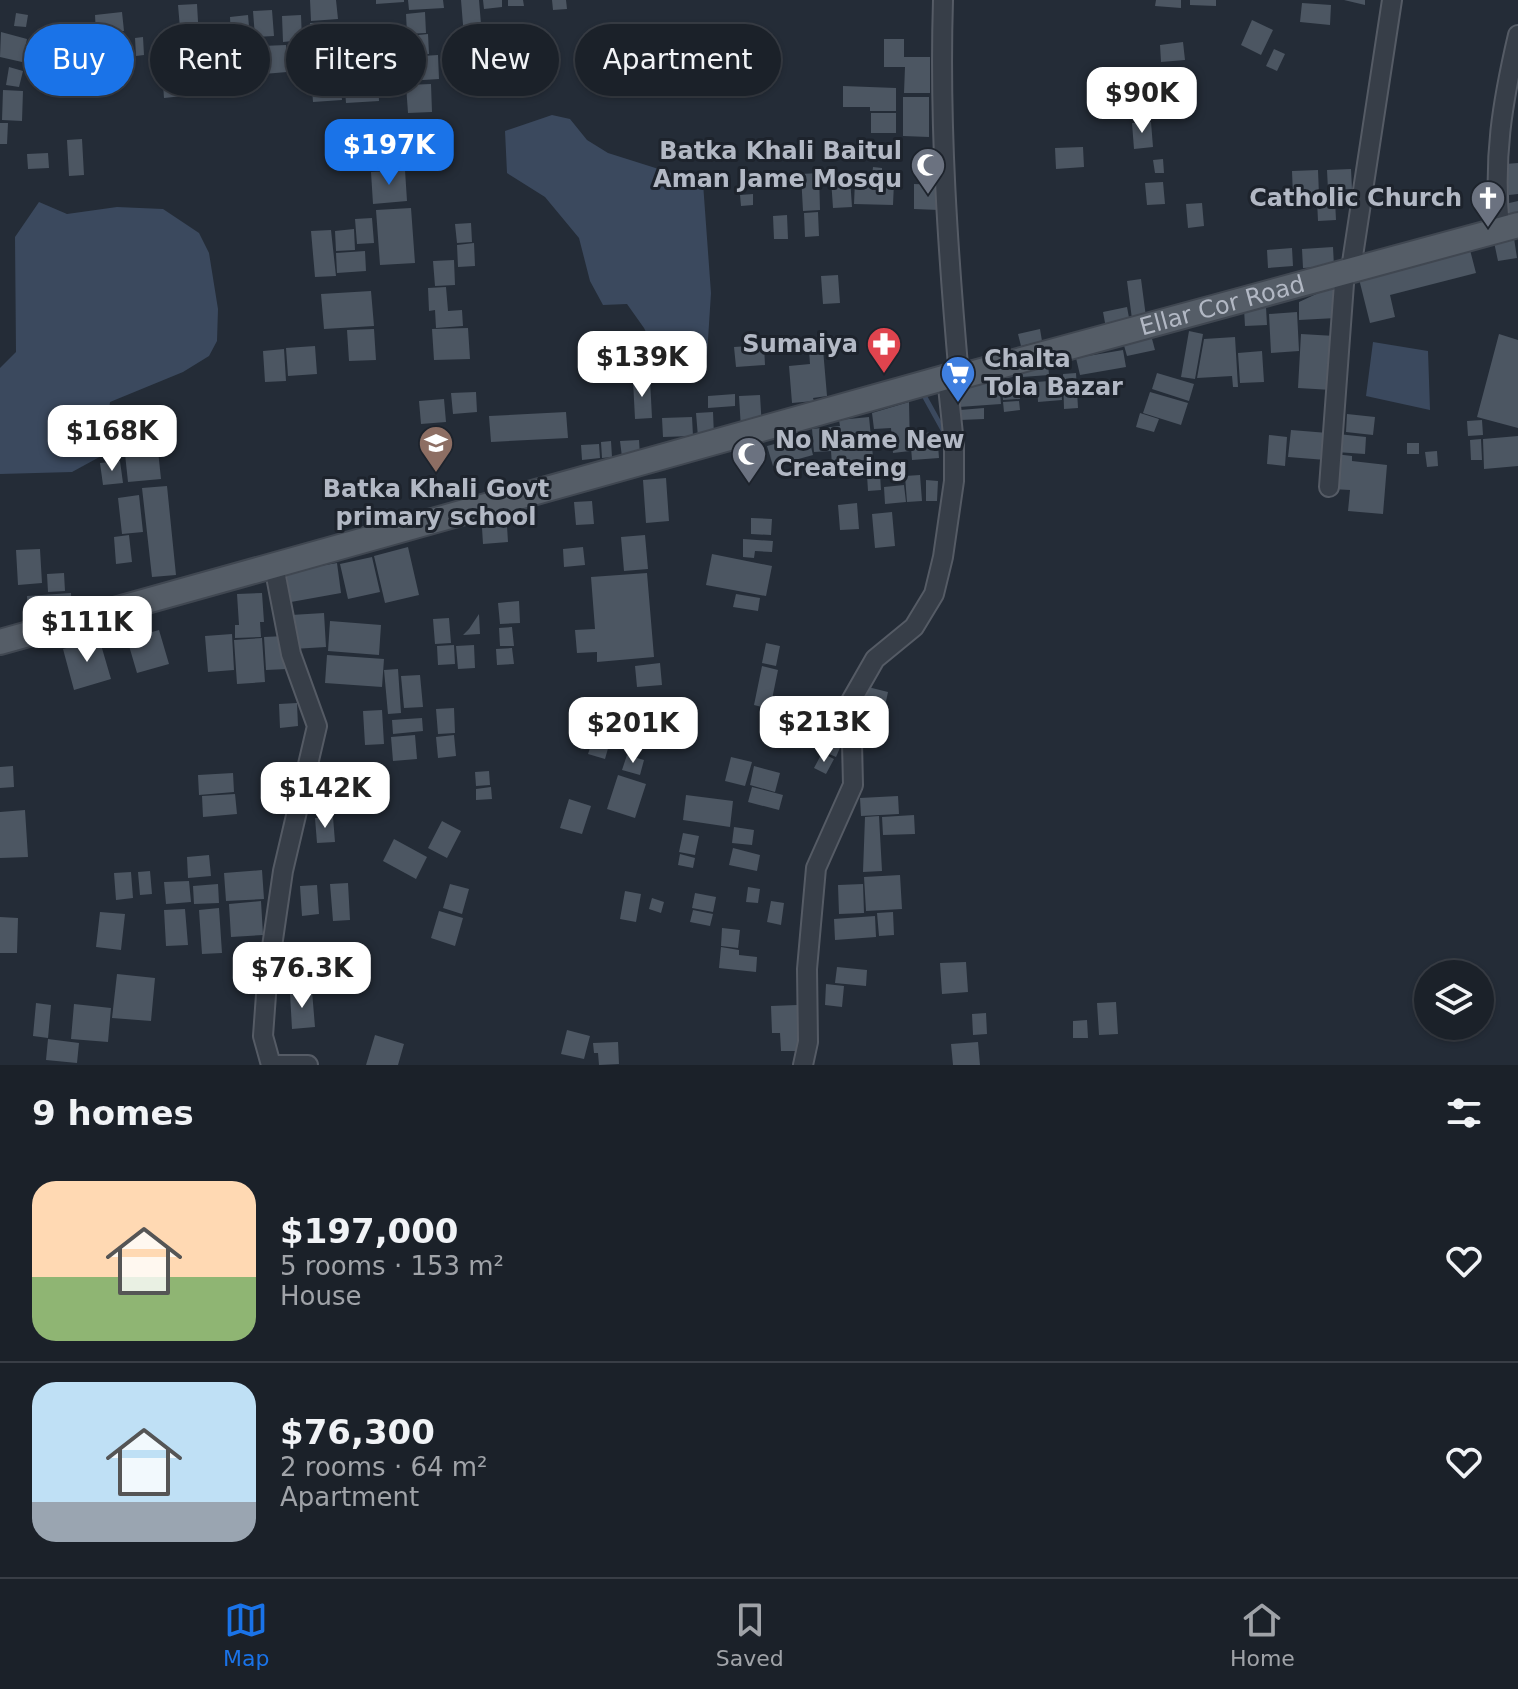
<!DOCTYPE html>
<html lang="en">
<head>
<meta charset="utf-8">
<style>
	body { margin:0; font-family:"DejaVu Sans",sans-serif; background:#282e35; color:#f1f3f6; height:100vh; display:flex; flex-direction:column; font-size:30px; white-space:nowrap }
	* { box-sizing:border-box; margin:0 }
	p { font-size:26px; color:#a0a3a8 }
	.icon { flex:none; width:44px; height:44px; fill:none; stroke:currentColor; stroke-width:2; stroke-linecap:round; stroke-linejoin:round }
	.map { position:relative; height:1065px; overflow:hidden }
	.sheet { display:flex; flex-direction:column; background:#1b2129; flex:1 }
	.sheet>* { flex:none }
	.guide { position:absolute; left:24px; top:24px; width:800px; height:72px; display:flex; gap:16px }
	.buttons { position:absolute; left:1414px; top:960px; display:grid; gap:16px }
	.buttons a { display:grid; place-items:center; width:80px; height:80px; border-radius:50%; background:#1b2129; box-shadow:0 2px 6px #0004,0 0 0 2px #393e46; font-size:40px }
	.price { position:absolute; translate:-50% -68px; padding:0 18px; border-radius:16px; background:#fff; color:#222; font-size:26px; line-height:52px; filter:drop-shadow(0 2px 4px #0008) }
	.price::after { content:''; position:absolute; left:50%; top:48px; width:24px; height:18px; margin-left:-12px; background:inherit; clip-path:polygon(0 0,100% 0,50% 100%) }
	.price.selected { background:#1a73e8; color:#fff }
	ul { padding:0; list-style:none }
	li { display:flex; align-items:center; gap:24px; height:200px; padding:0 32px }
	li+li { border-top:2px solid #393e46 }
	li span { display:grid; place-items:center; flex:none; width:224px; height:160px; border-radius:24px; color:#555 }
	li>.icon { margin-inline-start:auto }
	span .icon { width:96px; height:96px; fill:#fffc; stroke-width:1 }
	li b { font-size:34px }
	h2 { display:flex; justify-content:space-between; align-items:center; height:96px; padding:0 32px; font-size:34px }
	.tag { padding:0 28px; border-radius:36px; background:#1b2129; box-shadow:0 2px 6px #0004,0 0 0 2px #393e46; font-size:28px; line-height:72px }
	.tag.selected { background:#1a73e8; color:#fff }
	.tabs { display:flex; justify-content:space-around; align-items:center; height:112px; border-top:2px solid #393e46; background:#1b2129; font-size:22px; color:#a0a3a8 }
	.tabs a { display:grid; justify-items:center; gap:4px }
	.tabs .selected { color:#1a73e8 }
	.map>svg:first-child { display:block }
	.water { fill:#3b495e }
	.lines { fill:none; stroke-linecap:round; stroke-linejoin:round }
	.stream { stroke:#3b495e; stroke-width:5 }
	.building { fill:#4c5662 }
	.minor-casing { stroke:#555b65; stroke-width:22 }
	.major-casing { stroke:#404751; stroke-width:28 }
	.minor { stroke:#373e48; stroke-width:18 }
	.major { stroke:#555d67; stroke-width:24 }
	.labels { text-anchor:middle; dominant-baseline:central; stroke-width:6; stroke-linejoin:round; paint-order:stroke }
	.poi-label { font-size:24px; font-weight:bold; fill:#b2b8c4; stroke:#1d232c; text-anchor:end }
	.street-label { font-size:24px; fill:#b2b8c4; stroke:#1d232c }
</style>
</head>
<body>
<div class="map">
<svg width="1518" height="1065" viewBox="0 0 1518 1065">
	<rect width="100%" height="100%" fill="#242c37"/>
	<!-- water -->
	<path class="water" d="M552,115L570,119L587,140L608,153L703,183L711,293L707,355L688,364L661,362L644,328L627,304L603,305L590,281L579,238L545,197L507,173L505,131Z
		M39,202L67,214L117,207L163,209L199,233L209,253L218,309L217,341L209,356L183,372L110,402L105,454L72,472L0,474V368L16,352L15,237Z
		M1373,342L1428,351L1430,410L1366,396Z"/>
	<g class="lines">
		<!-- stream -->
		<path class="stream" d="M921,390L947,437"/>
	</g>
	<!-- building -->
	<path class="building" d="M310,0H336L338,19L311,21Z
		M376,0H404V2L376,4Z
		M408,0H443L444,8L409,10Z
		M461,0H479L482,36L464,37Z
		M483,0H502V7L484,9Z
		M508,0H523L524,6H508Z
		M552,0H566L567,9L553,10Z
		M1156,0H1181V8L1155,6Z
		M1190,0H1216V6L1190,5Z
		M1344,0H1365V5Z
		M1302,3L1331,5L1330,25L1300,22Z
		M197,4L199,39L181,40L178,5Z
		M272,10L274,36L255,37L253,11Z
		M122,12L124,31L96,34L95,15Z
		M425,12L426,33L407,34L406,14Z
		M16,13L28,15L26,27L14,26Z
		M248,15L250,38L231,39L230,17Z
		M301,15L302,40L283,42L282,16Z
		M1252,20L1273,30L1261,55L1241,45Z
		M337,22L339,55L312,57L310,23Z
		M533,27L534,47L521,48L520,28Z
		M1,32L27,39L22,62L0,57Z
		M428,34L429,54L409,55L408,36Z
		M118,36L119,59L102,60L101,37Z
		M177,36L179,66L162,67L160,37Z
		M143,37L144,55L136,56L135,38Z
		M884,39H904V57H930V93H904L905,67H884Z
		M204,42L206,71L185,72L183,43Z
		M1183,42L1185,60L1161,62L1160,45Z
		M286,45L287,72L264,74L262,46Z
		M1274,49L1285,54L1277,71L1266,66Z
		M96,54L98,82L87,83L85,55Z
		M528,54L529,77L507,78L506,56Z
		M438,55L439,79L408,81L407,57Z
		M339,58L342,100L313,102L310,60Z
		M402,58L404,77L383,78L382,60Z
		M9,67L23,71L19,87L6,85Z
		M182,68L183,96L164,98L162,70Z
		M378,75L379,101L346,103L344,77Z
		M45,82H57V95L45,94Z
		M431,84L432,112L408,113L406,85Z
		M843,86L896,88V111H870V107H843Z
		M3,90L23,91L22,121L2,120Z
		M903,97H929V137L903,136Z
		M871,113H896V133H871Z
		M1151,122L1153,147L1134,149L1132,123Z
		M0,123H8L7,144H0Z
		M82,139L84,175L69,176L67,140Z
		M1083,147L1084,167L1056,169L1055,148Z
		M48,153L49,168L28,169L27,154Z
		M1163,159L1164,173H1155L1153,160Z
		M1518,163V194L1509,195L1505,164Z
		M873,167L882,168V177H872Z
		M1351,169L1352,189L1328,190L1327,170Z
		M405,170L407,201L373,204L371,172Z
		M1318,170L1319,195L1293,196L1292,171Z
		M819,173L820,210L803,211L801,174Z
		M850,178L852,207L833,208L831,179Z
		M855,181L894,182L893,205L854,204Z
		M1163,182L1165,204L1147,205L1145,183Z
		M914,184L939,185V210L914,209Z
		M753,194V205L741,206L740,195Z
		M1317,200H1335L1336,220L1318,221Z
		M1518,201V221L1509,223L1505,204Z
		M1202,203L1204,226L1188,228L1186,204Z
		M411,208L415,263L380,265L376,210Z
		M818,212L819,236L805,237L804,213Z
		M787,215L788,239H774L773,216Z
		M372,218L374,243L357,244L355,219Z
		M471,223L472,242L457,243L455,224Z
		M354,229L355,250L336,251L335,231Z
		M331,230L336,276L315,277L311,231Z
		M1514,238L1517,258L1498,261L1494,242Z
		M474,243L475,266L458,267L457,245Z
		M1469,246L1476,273L1390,295L1395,317L1370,323L1358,275Z
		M1333,247L1334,266L1303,268L1302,249Z
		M1292,248L1293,266L1268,268L1267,250Z
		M365,251L366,271L337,273L336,253Z
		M454,260L455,285L435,286L433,261Z
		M838,275L840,303L823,304L821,276Z
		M1141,279L1146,317L1132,319L1127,281Z
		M1340,283L1336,318L1299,320V302Z
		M446,287L448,311L462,310L463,326L436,328L435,310L429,311L428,288Z
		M371,291L374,326L324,329L321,294Z
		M1127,307L1130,323L1106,328L1103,312Z
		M1266,307L1267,325L1245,326L1244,309Z
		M1297,312L1299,351L1271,353L1269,314Z
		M468,328L470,359L434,360L432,329Z
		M374,329L376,360L349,361L347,330Z
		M1040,329L1042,341L1021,346L1018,334Z
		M1189,331L1203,334L1195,379L1181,377Z
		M1301,334L1335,336L1332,390L1298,388Z
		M1499,334L1518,340V428L1477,417Z
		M1151,335L1155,350L1127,356L1123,342Z
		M1235,337L1238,387H1233L1232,376L1197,378L1204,339Z
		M764,345L765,365L736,367L734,347Z
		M315,346L317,374L288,376L286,348Z
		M284,349L286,381L265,382L263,351Z
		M823,349L827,396L813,398L814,401L792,403L789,366L810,364L809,350Z
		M1123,350L1126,367L1080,375L1076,358Z
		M1262,351L1264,382L1240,383L1238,353Z
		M1048,363L1049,375L1022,377V364Z
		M1076,373L1078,408L1064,409L1063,374Z
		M1157,373L1194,384L1189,401L1152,389Z
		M650,379L652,418L635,419L633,380Z
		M1060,380L1062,400L1038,402L1037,382Z
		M1019,381L1020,399L1003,400L1002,382Z
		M999,383L1001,404L959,407L958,385Z
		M476,392L477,412L453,414L451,393Z
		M1150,392L1188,403L1181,425L1143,413Z
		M735,394V406L708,408V396Z
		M760,395L762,428L741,429L739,396Z
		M444,399L446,422L421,424L419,401Z
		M1019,401L1020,410L1004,412L1003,402Z
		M909,402L910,451L893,453L891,428L874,429L872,413Z
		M984,408V419L960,420V410Z
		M566,412L568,438L491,442L489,416Z
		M713,412L714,436L698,437L696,413Z
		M1140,413L1159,419L1154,432L1136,427Z
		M1347,414L1375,417L1373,435L1346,432Z
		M692,417L693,436L663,437L662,418Z
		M869,417L874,467L865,468L864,460L832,465L831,451L814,452L812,429L840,426L839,420Z
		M1482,420L1483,435L1468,436L1467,421Z
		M155,422L161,479L128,482L122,426Z
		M1291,430L1328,433L1326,460L1288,457Z
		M937,432L939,458L912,460L910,434Z
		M1338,434L1366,437L1365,454L1336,452Z
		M808,435L813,455L773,466L767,446Z
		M1269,435L1287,437L1285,466L1267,464Z
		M1518,436V466L1484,469L1483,439Z
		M1481,439L1482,460H1471L1470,440Z
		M639,440L640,456L622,457L620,441Z
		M611,441L612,457L602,458L601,442Z
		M1407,443H1419V454H1407Z
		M599,444L600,458L582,460L581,445Z
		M761,444L766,460L745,466L740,450Z
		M1437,451L1438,466L1427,467L1425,452Z
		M1335,454L1352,456V461L1387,465L1383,514L1348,511L1350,490L1332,489Z
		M120,461L123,483L103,485L100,463Z
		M880,474L881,490L868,491L867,475Z
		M920,475L922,501L907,502L905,476Z
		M666,478L669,521L646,523L643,480Z
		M926,480L938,481L937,501H926Z
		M904,485L906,502L885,504L884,487Z
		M167,486L176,575L152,577L142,488Z
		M139,495L143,532L122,534L118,498Z
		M592,501L594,524L576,525L574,502Z
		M857,503L859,529L840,530L838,505Z
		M892,512L895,546L875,548L872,514Z
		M751,518L772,519L771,535L751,534Z
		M507,526L508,542L483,544L482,528Z
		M129,535L132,562L116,564L114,537Z
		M645,535L648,569L624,571L621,537Z
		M743,539L773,541L772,552L755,551L754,558L743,557Z
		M408,547L419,595L385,603L374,556Z
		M583,547L585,565L564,567L563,549Z
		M40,549L42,583L18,585L16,550Z
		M712,554L772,566L766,596L706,585Z
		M372,557L380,592L348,599L340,564Z
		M337,563L341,593L291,602L286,572Z
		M64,573L65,591L48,592L47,574Z
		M647,573L654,657L597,662V652L577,653L575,630L595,629L591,577Z
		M71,593L72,614L28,617L27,596Z
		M262,593L264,622H260L261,637L235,638V625H239L237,594Z
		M736,594L760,598L758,611L733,607Z
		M519,601L520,623L500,624L498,603Z
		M324,613L326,647L293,649L291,615Z
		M479,614L480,634L463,635L469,629Z
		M449,618L451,643L435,644L433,619Z
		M330,621L381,625L379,655L328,651Z
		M512,627L514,646H500L499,628Z
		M159,630L169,664L137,673L127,639Z
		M232,634L234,670L208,672L205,636Z
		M285,636L287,669L266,670L264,637Z
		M99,638L111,679L74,690L63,649Z
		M262,638L265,682L237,684L234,640Z
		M766,643L780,646L776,666L762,663Z
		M454,645L455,664L438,665L437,646Z
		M474,645L475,668L458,669L456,646Z
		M512,648L514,664L497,665L496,649Z
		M327,655L384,659L382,687L325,683Z
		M660,663L662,685L637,687L635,666Z
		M762,666L778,670L770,709L754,705Z
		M398,669L401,713L388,714L384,670Z
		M420,675L423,707L404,708L401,676Z
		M868,687L888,692L885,706L865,701Z
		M297,703L298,726L280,728L279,704Z
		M795,705L796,724H788L787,706Z
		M870,705L889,709L883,734L864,729Z
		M454,708L455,733L438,734L436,709Z
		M382,710L384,744L365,745L363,711Z
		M422,718L423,731L393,734L392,720Z
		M415,735L417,759L393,761L391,737Z
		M454,735L456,756L438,758L436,737Z
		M825,735L842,743L836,757L818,749Z
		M593,739L609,745L605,759L588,754Z
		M822,753L834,759L826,774L814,768Z
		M627,755L644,760L640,775L622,770Z
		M731,757L752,762L745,786L725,781Z
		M13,766L14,787L0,788V767Z
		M754,766L780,773L775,792L750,785Z
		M489,771L490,785L476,786L475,772Z
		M233,773L234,792L199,795L198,775Z
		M618,775L646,784L635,818L607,809Z
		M491,787L492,799L476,800V789Z
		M752,787L783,795L779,810L748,802Z
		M235,794L237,814L203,817L202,796Z
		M686,795L733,801L730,827L683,820Z
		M898,796L899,814L861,816L860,798Z
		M569,799L591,806L582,834L560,828Z
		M25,810L28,857L0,858V812Z
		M914,815L915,834L883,835L882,817Z
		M879,816L882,871L863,872L865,817Z
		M333,817L335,842L317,843L315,818Z
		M442,821L461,831L447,858L428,848Z
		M734,827L754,830L752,845L732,843Z
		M683,833L699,836L695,855L679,852Z
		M394,839L427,857L416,879L383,861Z
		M733,848L760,855L757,871L729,865Z
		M680,854L695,858L693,868L678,865Z
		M209,855L211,876L188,878L187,857Z
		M262,870L264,899L226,901L224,873Z
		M150,871L152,894L140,895L138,872Z
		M131,872L133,898L116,900L114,873Z
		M900,875L902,909L866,911L864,877Z
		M189,881L191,902L166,904L164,882Z
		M348,883L350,920L333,921L330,884Z
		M218,884L219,903L194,904L193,886Z
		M450,884L469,889L462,914L443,908Z
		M863,884L864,913L839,914L838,885Z
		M317,885L319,914L302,916L300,886Z
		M748,887L760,889L758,903L746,902Z
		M625,891L641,894L636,922L620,919Z
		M695,893L716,897L713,912L692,908Z
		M652,898L664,902L661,913L649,909Z
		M261,901L263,935L231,937L229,904Z
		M771,901L784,903L781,925L767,922Z
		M219,908L222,953L202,954L199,910Z
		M185,909L188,945L166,946L164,910Z
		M693,910L713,914L710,926L690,922Z
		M439,911L463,918L455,946L431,938Z
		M100,912L125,914L121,950L96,947Z
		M893,912L894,935L879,936L877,913Z
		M875,916L876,937L835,940L834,919Z
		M0,917L18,918L17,953H0Z
		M722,928L740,930L738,948L721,946Z
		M328,946L330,977L288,980L286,949Z
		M721,947L739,950V955L757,957L756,972L719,968Z
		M966,962L968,992L942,994L940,963Z
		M837,967L867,970L866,986L835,983Z
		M117,974L155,978L151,1021L112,1018Z
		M826,984L844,986L842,1007L825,1005Z
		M312,991L315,1027L292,1029L290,993Z
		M1116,1002L1118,1034L1099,1035L1097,1003Z
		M36,1003L51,1005L48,1038L33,1036Z
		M74,1004L111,1008L108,1042L71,1039Z
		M797,1005L798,1051H781L780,1033H772L771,1006Z
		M986,1013L987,1034L973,1035L972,1014Z
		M1087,1020L1088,1038H1073V1021Z
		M567,1030L590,1036L584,1059L561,1054Z
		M375,1035L404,1044L398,1065H366Z
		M48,1039L79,1043L77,1063L46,1060Z
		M618,1042L619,1064L599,1065L598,1053H594L593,1043Z
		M978,1042L980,1065H953L951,1044Z"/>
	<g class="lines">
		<!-- minor casing -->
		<g class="minor-casing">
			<path id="minor" d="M943,0C939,125 948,252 959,377
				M1500,229C1493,159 1502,103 1518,35
				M1351,269L1392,0
				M1329,487L1345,270
				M271,1065L263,1036L267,981L283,871L317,726L291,654L274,566
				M277,1065H308
				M803,1065L808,1042L807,969L816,868L853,785L851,701L875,659L914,627L934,594L943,557L954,481V444L947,377"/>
		</g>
		<!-- major casing -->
		<g class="major-casing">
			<g id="major">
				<path id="s1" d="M0,642L947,377H959L1518,225"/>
			</g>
		</g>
		<!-- minor -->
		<use href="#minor" class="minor"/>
		<!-- major -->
		<use href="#major" class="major"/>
	</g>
	<!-- icons -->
	<defs>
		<g id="mosque-pin" transform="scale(1.8)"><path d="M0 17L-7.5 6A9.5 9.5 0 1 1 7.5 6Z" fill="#6b7280" stroke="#1d232c"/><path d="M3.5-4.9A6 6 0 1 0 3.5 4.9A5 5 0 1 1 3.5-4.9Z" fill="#fff"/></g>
		<g id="church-pin" transform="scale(1.8)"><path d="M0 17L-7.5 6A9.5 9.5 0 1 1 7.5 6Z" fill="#6b7280" stroke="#1d232c"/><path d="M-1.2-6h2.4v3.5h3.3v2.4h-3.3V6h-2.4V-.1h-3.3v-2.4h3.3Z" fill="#fff"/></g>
		<g id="pharmacy-pin" transform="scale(1.8)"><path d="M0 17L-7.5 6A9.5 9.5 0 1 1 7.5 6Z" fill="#e0444e" stroke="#1d232c"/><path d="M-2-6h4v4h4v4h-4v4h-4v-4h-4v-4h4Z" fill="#fff"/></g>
		<g id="supermarket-pin" transform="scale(1.8)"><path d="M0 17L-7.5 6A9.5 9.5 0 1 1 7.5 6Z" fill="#3f7fe0" stroke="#1d232c"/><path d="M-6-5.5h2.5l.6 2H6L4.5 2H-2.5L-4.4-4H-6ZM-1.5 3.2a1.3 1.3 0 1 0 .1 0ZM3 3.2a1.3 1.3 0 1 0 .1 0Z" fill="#fff"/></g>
		<g id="school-pin" transform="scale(1.8)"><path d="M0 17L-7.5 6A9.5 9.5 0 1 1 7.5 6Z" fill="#8d6e63" stroke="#1d232c"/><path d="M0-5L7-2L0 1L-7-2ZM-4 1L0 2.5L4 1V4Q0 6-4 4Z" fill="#fff"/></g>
	</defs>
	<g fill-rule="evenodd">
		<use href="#mosque-pin" x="928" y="165"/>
		<use href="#church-pin" x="1488" y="198"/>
		<use href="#pharmacy-pin" x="884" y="344"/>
		<use href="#supermarket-pin" x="958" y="373"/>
		<use href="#school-pin" x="436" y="443"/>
		<use href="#mosque-pin" x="749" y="454"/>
	</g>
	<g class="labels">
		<!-- poi labels -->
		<g class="poi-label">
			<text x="902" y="151">Batka Khali Baitul<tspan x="902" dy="28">Aman Jame Mosqu</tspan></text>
			<text x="1462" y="198">Catholic Church</text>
			<text x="858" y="344">Sumaiya</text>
			<text x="984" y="359" text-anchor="start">Chalta<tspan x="984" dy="28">Tola Bazar</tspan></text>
			<text x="775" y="440" text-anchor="start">No Name New<tspan x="775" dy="28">Createing</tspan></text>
			<text x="436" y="489" text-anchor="middle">Batka Khali Govt<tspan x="436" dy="28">primary school</tspan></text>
		</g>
		<!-- street labels -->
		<g class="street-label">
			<text stroke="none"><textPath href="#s1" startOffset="1268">Ellar Cor Road</textPath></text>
		</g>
	</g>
</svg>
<div class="buttons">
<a><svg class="icon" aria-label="layers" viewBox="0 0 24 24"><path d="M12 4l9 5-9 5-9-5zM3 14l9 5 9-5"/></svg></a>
</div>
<b class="price" style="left:1142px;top:135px">$90K</b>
<b class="price selected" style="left:389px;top:187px">$197K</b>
<b class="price" style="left:642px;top:399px">$139K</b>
<b class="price" style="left:112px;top:473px">$168K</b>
<b class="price" style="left:87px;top:664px">$111K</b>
<b class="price" style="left:824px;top:764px">$213K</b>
<b class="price" style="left:633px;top:765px">$201K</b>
<b class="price" style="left:325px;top:830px">$142K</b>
<b class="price" style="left:302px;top:1010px">$76.3K</b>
<div class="guide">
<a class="tag selected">Buy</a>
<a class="tag">Rent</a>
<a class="tag">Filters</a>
<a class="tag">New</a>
<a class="tag">Apartment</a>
</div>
</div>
<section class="sheet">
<h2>9 homes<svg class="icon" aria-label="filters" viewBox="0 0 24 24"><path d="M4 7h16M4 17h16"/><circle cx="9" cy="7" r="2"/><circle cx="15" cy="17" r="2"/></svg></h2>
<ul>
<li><span style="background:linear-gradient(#ffd9b3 60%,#8fb573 0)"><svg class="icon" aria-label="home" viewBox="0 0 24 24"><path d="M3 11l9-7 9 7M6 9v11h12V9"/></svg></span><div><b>$197,000</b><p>5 rooms · 153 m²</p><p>House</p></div><svg class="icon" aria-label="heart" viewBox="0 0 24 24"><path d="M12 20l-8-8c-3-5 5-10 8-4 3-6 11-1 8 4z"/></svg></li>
<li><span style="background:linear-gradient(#bfe0f5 75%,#9aa5b1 0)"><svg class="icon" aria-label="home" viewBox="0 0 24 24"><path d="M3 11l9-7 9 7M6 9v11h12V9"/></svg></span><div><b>$76,300</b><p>2 rooms · 64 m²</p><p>Apartment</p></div><svg class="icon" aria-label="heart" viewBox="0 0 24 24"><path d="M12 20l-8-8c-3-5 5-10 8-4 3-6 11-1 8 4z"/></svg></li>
</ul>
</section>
<nav class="tabs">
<a class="selected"><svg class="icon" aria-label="map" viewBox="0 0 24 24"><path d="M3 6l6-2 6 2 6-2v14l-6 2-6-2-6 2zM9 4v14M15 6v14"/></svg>Map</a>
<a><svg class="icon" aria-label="saved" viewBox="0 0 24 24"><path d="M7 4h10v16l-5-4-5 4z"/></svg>Saved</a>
<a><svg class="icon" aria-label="home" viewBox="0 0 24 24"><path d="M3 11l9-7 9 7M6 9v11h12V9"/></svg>Home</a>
</nav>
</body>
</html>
